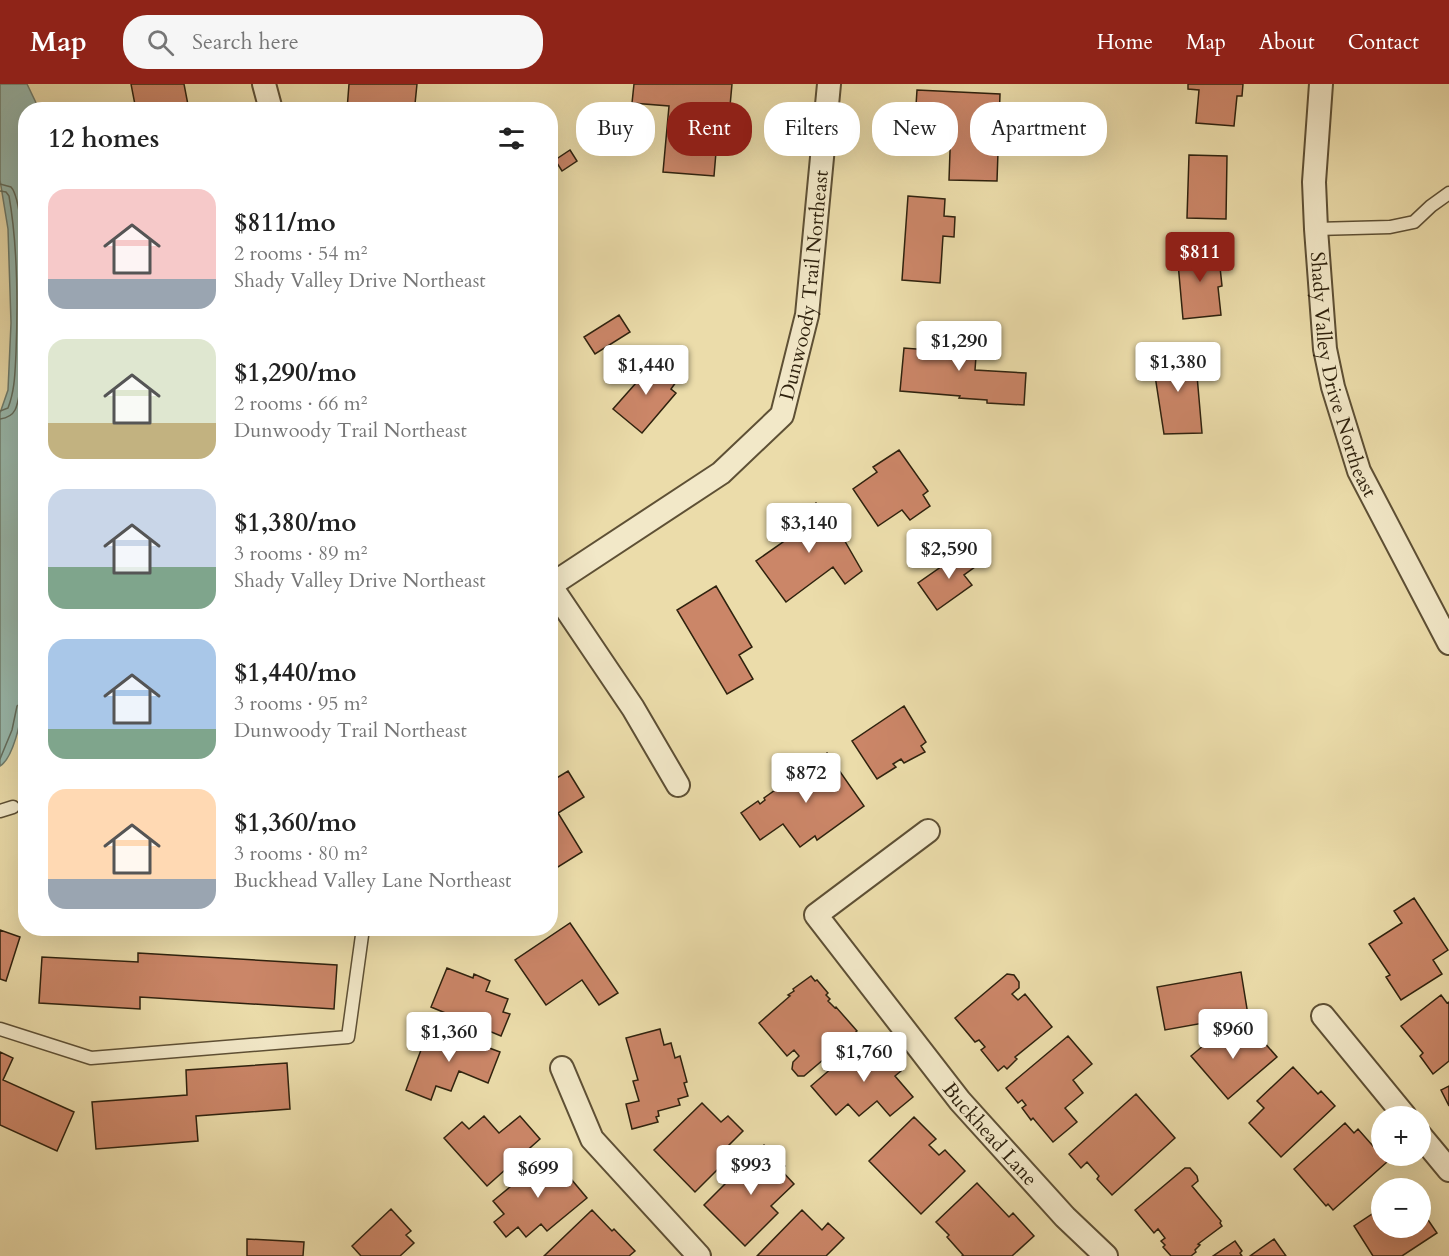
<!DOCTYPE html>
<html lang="en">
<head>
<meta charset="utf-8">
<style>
	body { margin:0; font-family:Cardo,serif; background:#f6f6f6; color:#222; height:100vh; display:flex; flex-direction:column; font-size:22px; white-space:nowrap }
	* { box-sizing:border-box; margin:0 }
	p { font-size:20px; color:#767676 }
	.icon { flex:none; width:33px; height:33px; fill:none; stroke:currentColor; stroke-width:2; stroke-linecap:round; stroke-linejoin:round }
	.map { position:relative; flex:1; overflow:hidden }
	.sheet { position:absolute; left:18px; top:18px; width:540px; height:834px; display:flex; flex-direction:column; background:#fff; border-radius:24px; box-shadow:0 6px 24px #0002 }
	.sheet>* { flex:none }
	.banner { position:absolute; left:576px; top:18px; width:570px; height:54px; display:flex; gap:12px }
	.fabs { position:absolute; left:1371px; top:1022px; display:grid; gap:12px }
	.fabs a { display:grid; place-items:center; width:60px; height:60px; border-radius:50%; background:#fff; box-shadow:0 6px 24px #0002; font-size:30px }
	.price { position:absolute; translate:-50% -51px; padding:0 14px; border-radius:6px; background:#fff; color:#222; font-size:20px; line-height:39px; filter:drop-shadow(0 2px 3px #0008) }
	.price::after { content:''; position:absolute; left:50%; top:36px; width:18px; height:14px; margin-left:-9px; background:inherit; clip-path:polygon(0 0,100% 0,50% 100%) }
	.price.active { background:#8f2418; color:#fff }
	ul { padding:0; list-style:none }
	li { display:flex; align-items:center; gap:18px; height:150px; padding:0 30px }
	li span { display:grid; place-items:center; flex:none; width:168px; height:120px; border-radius:18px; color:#555 }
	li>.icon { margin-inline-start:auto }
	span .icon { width:72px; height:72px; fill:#fffc; stroke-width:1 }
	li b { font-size:26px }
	h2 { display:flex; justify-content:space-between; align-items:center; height:72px; padding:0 30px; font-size:26px }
	.tag { padding:0 21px; border-radius:24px; background:#fff; box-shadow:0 6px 24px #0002; font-size:21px; line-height:54px }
	.tag.active { background:#8f2418; color:#fff }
	header { display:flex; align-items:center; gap:36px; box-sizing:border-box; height:84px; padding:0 30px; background:#8f2418; color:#fff }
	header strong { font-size:28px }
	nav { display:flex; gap:33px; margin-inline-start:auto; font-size:21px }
	.search { width:420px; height:54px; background:#f6f6f6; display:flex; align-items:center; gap:15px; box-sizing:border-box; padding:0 21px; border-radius:24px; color:#767676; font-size:22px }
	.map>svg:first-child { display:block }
	.water { fill:#99baae; stroke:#6f7d6e; stroke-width:1.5 }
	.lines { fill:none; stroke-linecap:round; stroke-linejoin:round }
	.shore { stroke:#646e5e; stroke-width:1.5 }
	.building { fill:#cb8668; stroke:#2f220e; stroke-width:1.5 }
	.lane-casing { stroke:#5e5035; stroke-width:15 }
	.street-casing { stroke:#5e5035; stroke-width:26 }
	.lane { stroke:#f2e8c8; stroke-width:12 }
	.street { stroke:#f2e8c8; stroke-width:22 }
	.labels { text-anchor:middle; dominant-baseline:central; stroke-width:5; stroke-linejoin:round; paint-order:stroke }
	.street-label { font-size:20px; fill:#2f220e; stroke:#f2e8c8 }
</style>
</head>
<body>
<header>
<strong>Map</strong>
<div class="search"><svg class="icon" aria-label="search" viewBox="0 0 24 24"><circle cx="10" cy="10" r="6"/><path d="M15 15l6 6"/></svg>Search here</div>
<nav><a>Home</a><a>Map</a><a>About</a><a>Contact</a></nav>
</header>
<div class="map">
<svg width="1449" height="1172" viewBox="0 0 1449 1172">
	<rect width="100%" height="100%" fill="#ebdcaa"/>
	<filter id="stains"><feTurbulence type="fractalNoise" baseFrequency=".00333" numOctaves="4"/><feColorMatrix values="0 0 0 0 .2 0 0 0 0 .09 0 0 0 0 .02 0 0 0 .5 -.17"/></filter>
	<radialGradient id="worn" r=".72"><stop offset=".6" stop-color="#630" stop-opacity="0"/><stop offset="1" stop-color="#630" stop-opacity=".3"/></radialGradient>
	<!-- water -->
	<path class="water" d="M0,0H27L39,25L26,26L24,618C21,634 14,674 0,682V329L8,306L11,239L8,145L0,96Z"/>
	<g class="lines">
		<!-- shore -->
		<path class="shore" d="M0,100L11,103C29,122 28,300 15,326C12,332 7,334 0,335
			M0,107L6,108L9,112C18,163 18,217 16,269C15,288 15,306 8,324L0,327
			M0,675L12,646L17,622L21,619L26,618"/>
	</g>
	<!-- building -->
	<path class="building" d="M131,0H184L189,26H136Z
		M349,0H417L415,20L401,19L400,26H347Z
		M634,0H732L729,33L719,32L714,92L663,88L669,22L632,19Z
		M1188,0H1243L1242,12H1237L1234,42L1196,39L1199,6L1188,5Z
		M917,6L1000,10L997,97L949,96L951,38L915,37Z
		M570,66L577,77L562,87L555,76Z
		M1189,71L1227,72L1226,135L1187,134Z
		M908,112L945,115L944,132L955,133L954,153L943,152L940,199L902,196Z
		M1218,164L1222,202L1218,203L1221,231L1183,235L1177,168Z
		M619,231L630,248L595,270L584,253Z
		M943,242L978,245L975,286L1026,289L1024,321L987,319V316L959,314L960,312L900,307L904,264L942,267Z
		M1155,267H1170L1171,271L1192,270L1193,279L1196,280L1202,349L1164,350L1154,285L1159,284Z
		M648,273L676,298L671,305L676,309L642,349L613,325L636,299L630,293Z
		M899,366L928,407L923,411L930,422L910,436L902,426L878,442L853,405L877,388L873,383Z
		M816,419L831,433L862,487L845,500L833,483L786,518L756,477L790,453L783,444Z
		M968,464L979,480L964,491L972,501L937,526L918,499Z
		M716,502L752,563L739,571L753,595L727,610L677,526Z
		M904,622L926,658L921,662L925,668L904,679L901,675L893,680L896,683L877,695L852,657Z
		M827,669L864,722L817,756L815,752L800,763L783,740L760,756L741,729L758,717L760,720L765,716L764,714Z
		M568,687L584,713L558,729L582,768L550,788V698Z
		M1414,814L1448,866L1433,876L1442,890L1401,916L1386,893L1390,891L1369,860L1402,839L1394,827Z
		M570,839L618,909L599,921L582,896L546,921L515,876Z
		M0,846L20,853L6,897L0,895Z
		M138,869L337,881L334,925L140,913V925L39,919L42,873L138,878Z
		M447,884L473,894L474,890L490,897L486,907L508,915L503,928L510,930L501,952L431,923Z
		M1241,888L1248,931L1165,946L1157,903Z
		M1007,890L1014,891L1019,898V904L1012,910L1018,916L1025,910L1052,943L1015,973L1017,975L1007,985L1004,982L998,987L981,966L985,963L979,956L975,958L955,934Z
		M811,892L815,897L817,896L828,909L826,911L830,915L828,917L835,924L836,923L857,947L804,992H798L792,985L793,978L799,972L794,966L787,972L759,939L790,912L788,911L794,907L793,905Z
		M1441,911L1447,919L1449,918V977L1433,990L1420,972L1423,969L1401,942Z
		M1229,940L1244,959L1256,949L1277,973L1228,1015L1191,972Z
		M430,942L500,968L488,999L459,987L451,1007L436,1002L431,1016L406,1006Z
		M660,945L664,961L671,959L675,974L680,972L687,998L684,999L688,1012L678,1015L680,1021L658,1027L659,1032L656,1033L658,1038L632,1045L626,1020L639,1017L633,997L638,996L626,954Z
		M1068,952L1092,980L1073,996L1083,1009L1065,1024L1077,1038L1053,1058L1033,1034L1031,1036L1022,1024L1026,1021L1022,1016L1018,1019L1006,1004Z
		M873,953L886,969L882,972L886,976L889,973L901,987L895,992L913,1013L890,1032L877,1017L859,1032L848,1020L836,1031L811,1002L833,983L835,986Z
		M0,968L13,974L3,996L74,1028L57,1067L0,1041Z
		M287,979L290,1025L196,1032L198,1057L96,1065L92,1018L187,1011L186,986Z
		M1293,983L1318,1010L1321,1007L1335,1022L1281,1073L1249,1039L1264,1024L1257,1017Z
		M1449,1002V1022L1441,1006Z
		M1136,1010L1175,1054L1112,1111L1097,1095L1099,1092L1087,1078L1081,1084L1069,1070Z
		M702,1019L721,1038L728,1032L743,1047L723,1067L730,1073L695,1108L654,1066Z
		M484,1032L499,1049L520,1032L540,1055L487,1102L444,1054L462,1038L469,1045Z
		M914,1033L936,1055L929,1061L939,1071L945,1066L965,1087L921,1130L869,1077Z
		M1345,1039L1354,1049L1358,1045L1387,1078L1333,1126L1328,1120L1326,1122L1294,1085Z
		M764,1061L785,1082L781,1086L794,1100L771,1122L778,1129L745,1162L704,1121Z
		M550,1070L587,1114L547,1147L541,1140L526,1153L518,1143L506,1153L494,1138L504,1130L493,1117Z
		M1185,1084H1190L1197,1092L1198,1097L1192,1102L1221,1137L1220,1139L1222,1142L1198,1160L1200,1161L1195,1166L1196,1168L1191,1172H1171L1163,1163L1165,1161L1161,1157L1165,1154L1158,1145L1154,1149L1135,1126Z
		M1403,1097L1407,1104H1392Z
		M977,1099L1009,1133L1013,1129L1034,1152L1012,1172H962L963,1171L947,1153L949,1151L936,1138Z
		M1382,1111V1143H1420V1124L1437,1149L1402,1172H1373L1354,1142L1381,1124L1375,1115Z
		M391,1125L411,1147L406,1151L414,1159L400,1172H361L352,1162Z
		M592,1126L612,1147L614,1145L635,1167L629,1172H544Z
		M802,1126L822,1146L828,1139L844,1154L826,1172H757Z
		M247,1155L304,1158L303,1172H247Z
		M1274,1155L1286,1172H1250Z
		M1235,1157L1242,1167L1240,1169L1242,1172H1213Z"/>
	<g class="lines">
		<!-- lane casing -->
		<g class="lane-casing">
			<path id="lane" d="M1316,145L1390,143L1414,138L1431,122L1449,109
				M0,727L13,723
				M0,945L91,974L348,953L363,844"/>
		</g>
		<!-- street casing -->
		<g class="street-casing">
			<g id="street">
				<path d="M264,0L271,26"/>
				<path id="s1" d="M1321,0L1314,98L1316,145L1325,265L1333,303L1359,387L1449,559"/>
				<path d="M550,501L633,624L678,701"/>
				<path id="s2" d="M551,501L721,389L782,331L807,231L829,0"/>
				<path id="s3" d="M928,747L816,831L960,1017L1065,1133L1106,1172"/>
				<path d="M1323,932L1405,1032"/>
				<path d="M562,984L592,1055L699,1172"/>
				<path d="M1420,1051L1449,1086"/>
			</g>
		</g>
		<!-- lane -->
		<use href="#lane" class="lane"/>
		<!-- street -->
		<use href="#street" class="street"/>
	</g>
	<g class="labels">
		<!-- street labels -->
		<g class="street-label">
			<text stroke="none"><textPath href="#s2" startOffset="420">Dunwoody Trail Northeast</textPath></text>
			<text stroke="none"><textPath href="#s1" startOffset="294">Shady Valley Drive Northeast</textPath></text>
			<text stroke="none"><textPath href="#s3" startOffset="420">Buckhead Lane</textPath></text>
		</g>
	</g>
	<rect width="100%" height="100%" filter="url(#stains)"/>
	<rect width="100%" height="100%" fill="url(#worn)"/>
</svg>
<div class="fabs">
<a>+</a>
<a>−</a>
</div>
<b class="price active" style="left:1200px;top:199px">$811</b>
<b class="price" style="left:959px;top:288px">$1,290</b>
<b class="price" style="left:1178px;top:309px">$1,380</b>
<b class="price" style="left:646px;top:312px">$1,440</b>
<b class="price" style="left:809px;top:470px">$3,140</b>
<b class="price" style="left:949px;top:496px">$2,590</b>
<b class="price" style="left:806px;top:720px">$872</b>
<b class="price" style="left:1233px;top:976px">$960</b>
<b class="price" style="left:449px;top:979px">$1,360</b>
<b class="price" style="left:864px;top:999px">$1,760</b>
<b class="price" style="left:751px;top:1112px">$993</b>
<b class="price" style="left:538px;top:1115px">$699</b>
<div class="banner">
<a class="tag">Buy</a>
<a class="tag active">Rent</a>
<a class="tag">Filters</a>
<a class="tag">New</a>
<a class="tag">Apartment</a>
</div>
<section class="sheet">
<h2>12 homes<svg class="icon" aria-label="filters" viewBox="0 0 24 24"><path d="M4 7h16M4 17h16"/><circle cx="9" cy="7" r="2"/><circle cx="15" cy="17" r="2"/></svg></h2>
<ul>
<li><span style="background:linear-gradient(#f6c9c9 75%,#9aa5b1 0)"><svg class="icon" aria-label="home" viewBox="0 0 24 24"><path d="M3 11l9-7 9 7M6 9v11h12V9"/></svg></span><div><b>$811/mo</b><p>2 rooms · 54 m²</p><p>Shady Valley Drive Northeast</p></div></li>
<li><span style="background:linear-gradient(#dfe7d0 70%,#c2b280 0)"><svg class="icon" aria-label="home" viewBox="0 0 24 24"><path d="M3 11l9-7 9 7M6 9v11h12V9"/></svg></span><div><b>$1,290/mo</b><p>2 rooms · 66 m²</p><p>Dunwoody Trail Northeast</p></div></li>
<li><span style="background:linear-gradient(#c9d6e8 65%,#7fa58c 0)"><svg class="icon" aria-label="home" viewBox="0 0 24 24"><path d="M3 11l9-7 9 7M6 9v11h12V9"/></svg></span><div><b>$1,380/mo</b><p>3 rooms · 89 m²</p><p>Shady Valley Drive Northeast</p></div></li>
<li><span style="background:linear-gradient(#a9c7e8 75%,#7fa58c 0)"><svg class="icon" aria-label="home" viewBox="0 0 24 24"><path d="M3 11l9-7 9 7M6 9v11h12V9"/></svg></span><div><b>$1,440/mo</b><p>3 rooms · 95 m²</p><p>Dunwoody Trail Northeast</p></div></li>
<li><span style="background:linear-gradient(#ffd9b3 75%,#9aa5b1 0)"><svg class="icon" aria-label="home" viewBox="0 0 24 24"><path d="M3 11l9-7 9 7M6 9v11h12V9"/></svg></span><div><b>$1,360/mo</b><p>3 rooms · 80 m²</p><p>Buckhead Valley Lane Northeast</p></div></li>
</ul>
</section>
</div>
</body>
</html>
